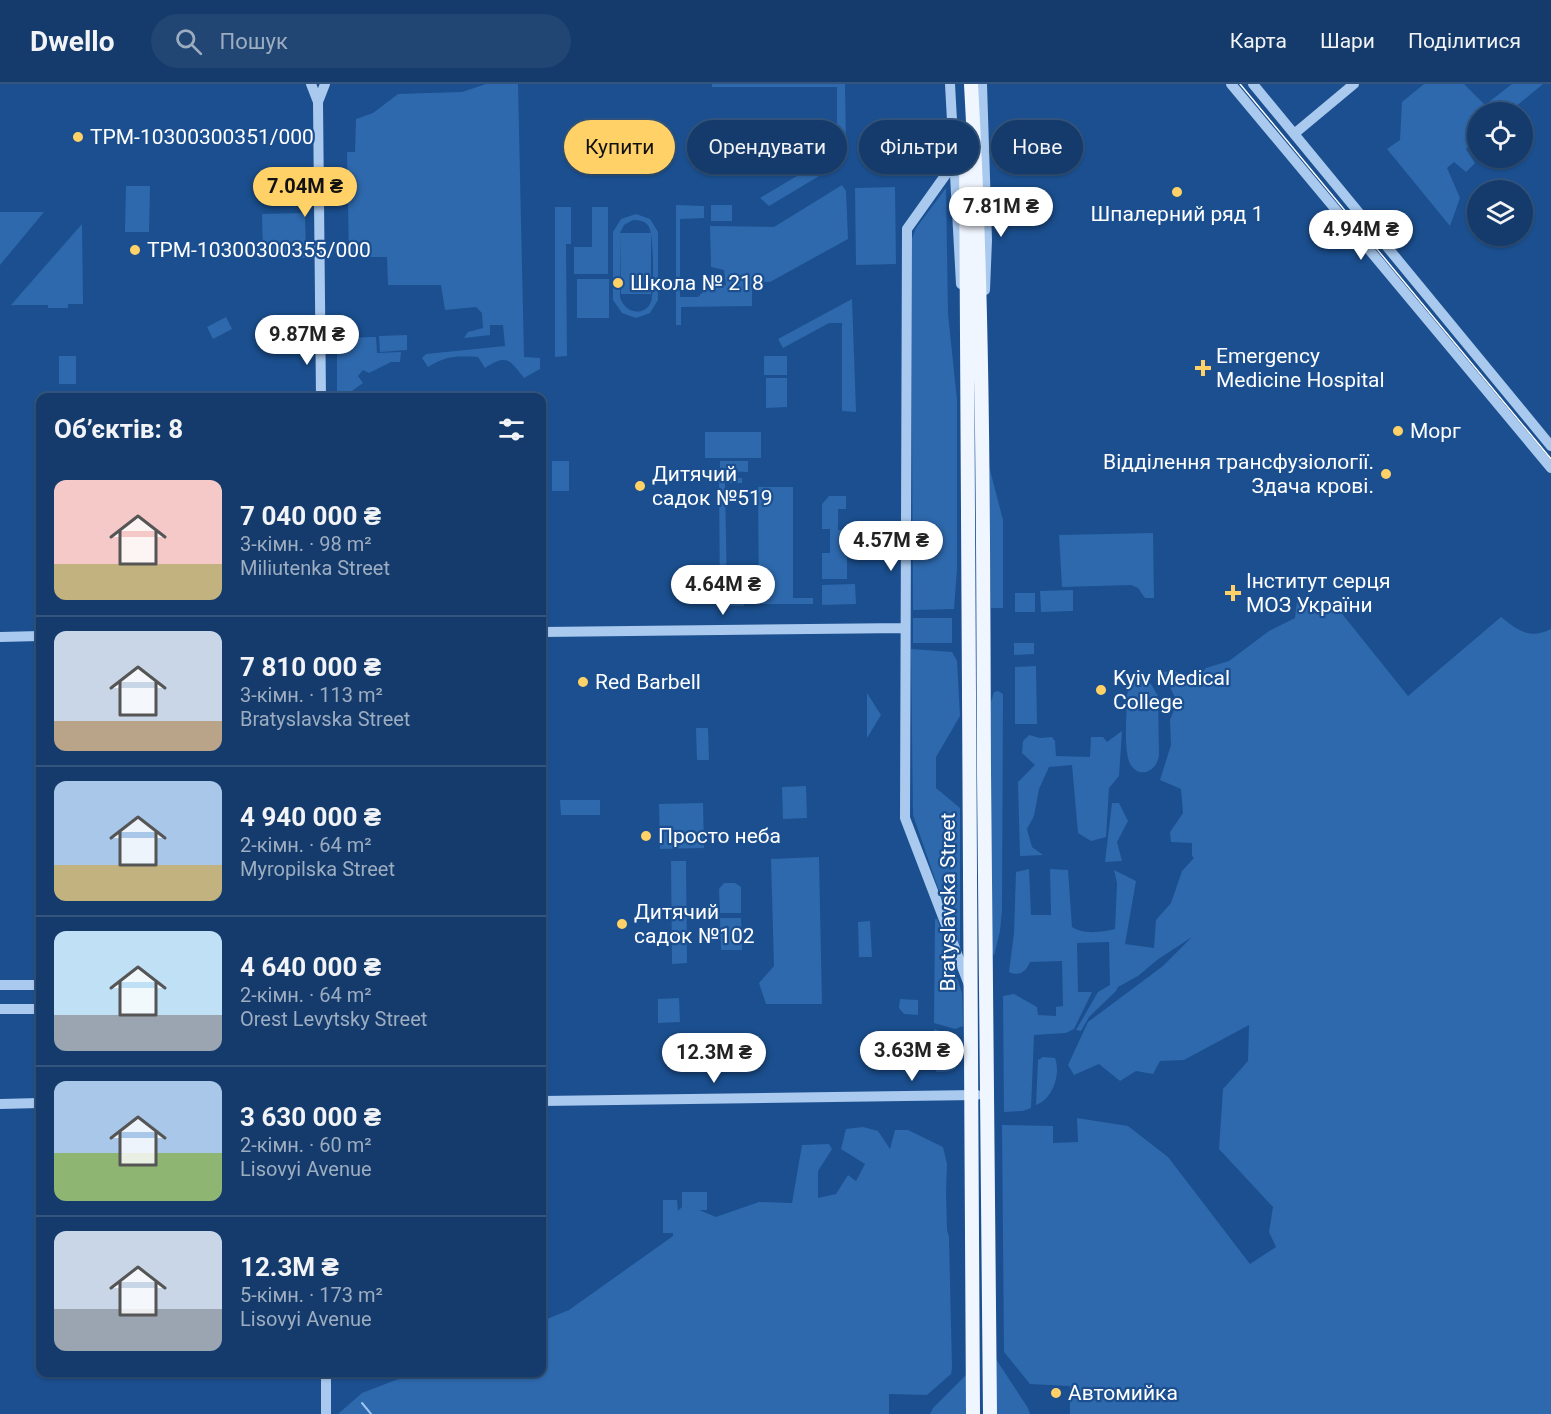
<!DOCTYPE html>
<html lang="uk">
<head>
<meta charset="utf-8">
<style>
	body { margin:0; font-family:Roboto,sans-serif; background:#214673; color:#f1f3f6; height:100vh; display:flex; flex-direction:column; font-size:22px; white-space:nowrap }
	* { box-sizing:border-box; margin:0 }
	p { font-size:20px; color:#9dadc1 }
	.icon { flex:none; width:33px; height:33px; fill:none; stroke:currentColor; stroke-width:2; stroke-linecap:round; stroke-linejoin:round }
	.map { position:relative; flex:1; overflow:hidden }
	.details { position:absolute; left:36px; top:309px; width:510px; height:984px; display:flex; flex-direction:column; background:#143b6b; border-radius:12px; box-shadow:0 2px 4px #0004,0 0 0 2px #33557e }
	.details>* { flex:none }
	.guide { position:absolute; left:564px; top:36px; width:570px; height:54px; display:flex; gap:12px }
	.fabs { position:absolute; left:1467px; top:18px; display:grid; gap:12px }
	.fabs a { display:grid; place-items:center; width:66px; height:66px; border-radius:50%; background:#143b6b; box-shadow:0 2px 4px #0004,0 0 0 2px #33557e; font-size:30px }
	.price { position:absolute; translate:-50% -51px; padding:0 14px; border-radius:21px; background:#fff; color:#222; font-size:20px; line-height:39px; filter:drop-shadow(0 2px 3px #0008) }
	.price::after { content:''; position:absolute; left:50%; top:36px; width:18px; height:14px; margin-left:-9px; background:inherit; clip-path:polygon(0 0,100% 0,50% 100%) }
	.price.active { background:#ffd166; color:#111 }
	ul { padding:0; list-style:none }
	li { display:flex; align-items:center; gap:18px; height:150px; padding:0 18px }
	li+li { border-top:2px solid #33557e }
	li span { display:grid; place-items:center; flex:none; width:168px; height:120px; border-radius:12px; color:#555 }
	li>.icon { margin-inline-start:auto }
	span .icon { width:72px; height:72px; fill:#fffc; stroke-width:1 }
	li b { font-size:26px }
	h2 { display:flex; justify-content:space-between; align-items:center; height:72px; padding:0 18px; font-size:26px }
	.pill { padding:0 21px; border-radius:27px; background:#143b6b; box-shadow:0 2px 4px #0004,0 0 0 2px #33557e; font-size:21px; line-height:54px }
	.pill.active { background:#ffd166; color:#111 }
	header { display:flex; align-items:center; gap:36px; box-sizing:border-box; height:84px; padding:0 30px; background:#143b6b; border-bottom:2px solid #33557e }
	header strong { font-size:28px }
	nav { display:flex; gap:33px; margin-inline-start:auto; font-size:21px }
	.search { width:420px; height:54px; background:#214673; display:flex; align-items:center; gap:15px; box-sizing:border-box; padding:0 21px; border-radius:33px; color:#9dadc1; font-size:22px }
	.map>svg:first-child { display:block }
	.green { fill:#2e69ad; fill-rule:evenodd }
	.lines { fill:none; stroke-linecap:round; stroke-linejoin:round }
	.stream { stroke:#9cc4f0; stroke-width:2 }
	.minor { stroke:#a9c9ee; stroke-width:10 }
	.major { stroke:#f0f6ff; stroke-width:14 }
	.tram { stroke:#fff; stroke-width:1.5 }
	.poi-dot { fill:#ffd166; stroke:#1b4f8f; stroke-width:2 }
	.labels { text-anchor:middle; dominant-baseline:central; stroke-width:4.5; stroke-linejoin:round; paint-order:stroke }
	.poi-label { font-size:21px; fill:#fff; stroke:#1b4f8f; text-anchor:start }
	.street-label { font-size:21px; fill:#fff; stroke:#1b4f8f }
</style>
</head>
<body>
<header>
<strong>Dwello</strong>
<div class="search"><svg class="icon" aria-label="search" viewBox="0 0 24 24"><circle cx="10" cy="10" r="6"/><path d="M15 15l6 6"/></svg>Пошук</div>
<nav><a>Карта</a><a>Шари</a><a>Поділитися</a></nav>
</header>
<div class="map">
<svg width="1551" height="1330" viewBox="0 0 1551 1330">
	<rect width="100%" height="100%" fill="#1b4f8f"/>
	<!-- green -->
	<path class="green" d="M486,0H518L524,273L540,274V285L524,294C509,275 507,270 485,284L478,273C457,272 447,271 428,283L422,274L426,270L505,262L503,241H490V251L464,254L468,248L483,244L482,229L476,223L445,226L441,201H388L387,173H349L347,68H355L356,35L373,29L398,10L462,8Z
		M712,0H845L846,60L804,85V59L837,58V3H712Z
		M1424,0H1464L1485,21L1512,0H1543L1509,28H1478L1477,55L1466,65L1475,79L1466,88L1454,78L1447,84L1460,114L1450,142L1387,65L1400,56L1402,18Z
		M834,70L841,79L769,122L760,114Z
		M842,101L846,107L848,155L770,198H752V222L681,223V241H676V121L704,122V134L680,135V213H698L704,207L726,201L724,186L711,183L710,142L774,143Z
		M126,102H150L149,148H125Z
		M895,103L896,180L856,181L855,104Z
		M946,104L948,230L957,316V485L954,525L913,526L911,157L916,144Z
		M711,121H732V137H711Z
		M555,123H571V160H566L567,272L555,273Z
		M592,123H608V190H574V163H592Z
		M0,128H44L0,181Z
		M305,129L306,174L263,173L262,130Z
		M636,130L650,135L658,148V216L650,229L636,234L622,229L613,216V148L621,135ZM633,136C640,136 646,137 649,143C654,151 654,209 651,218C643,235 623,227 620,213V149L621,210H651V149H620L624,141Z
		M82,140L83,220H68V224H48V221H11Z
		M577,195H609V234H577Z
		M852,215L856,328L842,327V239H829L783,264L778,255Z
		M226,233L232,245L213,255L207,243Z
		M407,251V266L380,268L379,252Z
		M376,253L377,269L401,268L400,278H391L369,289L363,286L358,292L363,299L352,307L349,313H337V254Z
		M59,272H76V300H59Z
		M764,272H787V291H764Z
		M766,294H787V323L766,324Z
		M705,348H761V374H705Z
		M552,377H569V407H552Z
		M720,377H748V388L720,387Z
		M989,382L1003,436V524H991Z
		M742,394V399H725L727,509H743L744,522H720L719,395Z
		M758,403H793V514H813V520H759Z
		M829,412H846V425H838V446H847V495H822V469H830V445H822V420Z
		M1153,449L1154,514H1145L1138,504L1131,501L1062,503L1059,451Z
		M855,500L856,520L822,521V501Z
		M1073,506V527L1041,528L1040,507Z
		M1015,509H1035V528H1015Z
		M1298,509L1316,530L1330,519L1336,529L1339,526L1408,612L1501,533C1517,546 1530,556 1551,545V1330H1070V1302L1030,1300L1004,1268L1002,1041L1053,1042V1059L1078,1058L1077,1034L1128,1042L1168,1073L1250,1180L1276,1163L1269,1148L1273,1123L1219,1065L1223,1005L1248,977L1249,941L1184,976L1160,977L1153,990L1136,987L1120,997L1099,980L1074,991L1068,981L1088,938L1163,882L1192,853L1157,876L1138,892L1118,903L1116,907L1089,933L1081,947L1076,946L1098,908L1110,901L1109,858L1077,859L1078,908H1092L1074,945L1066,949L1034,951L1031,1024L1023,1027L1004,1028L1003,912L1014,910L1037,923L1038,931L1056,932V923L1063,922L1062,877L1030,878C1026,887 1020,893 1009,888L1014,849L1016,788L1029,785L1031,831H1051L1050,785L1068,786L1072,843C1084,851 1102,848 1115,845L1117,799L1114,786L1136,797L1125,860L1154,864L1156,836L1171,819L1182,787L1194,774L1192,772V759L1171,758L1170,748L1183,729L1181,705L1160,696L1171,661L1170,636L1177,618L1163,588L1175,587L1196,597L1206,584L1229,577L1269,547L1295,534Z
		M913,534H952V559H913Z
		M1014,559H1034V570L1014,571Z
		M911,565L952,568L957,577L960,632L936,673V704L960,724V868L913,731Z
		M1036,582L1037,640H1015V583Z
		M1136,597H1144L1151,600L1158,612L1159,671C1156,692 1133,695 1128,674C1124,656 1127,629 1127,611L1129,603Z
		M998,607L1003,610L1002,826L1000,847L994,872L990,860L991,618L994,608Z
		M867,609L881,631L867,654Z
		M696,644H708L709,676H697Z
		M1122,647L1119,692L1109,704L1106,753L1091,757L1078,749L1072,681L1049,683L1039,705L1034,732L1027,745L1032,763L1043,771L1020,772L1018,698L1035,681L1022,669L1023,657L1029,651L1040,654L1052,653L1055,657L1056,672L1090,673L1091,653H1103L1107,658Z
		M806,702L807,734L783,735L782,703Z
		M560,716H600V731H561Z
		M703,719L704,764L660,765L659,720Z
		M1112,719H1119L1128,737L1117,758L1122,777L1105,778Z
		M819,773L822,920H766L759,899L774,882L771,775Z
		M671,777H686L687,879L672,880Z
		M724,799H735L741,803V829H720L719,805Z
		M720,834H741L742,866H721Z
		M935,835H937L962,909L963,942L955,945L934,939Z
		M870,837L872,873H859L858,838Z
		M679,914L680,938L658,939V915Z
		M900,915L918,916V931L904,930L899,924Z
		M934,945L958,952L935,964Z
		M957,959C957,982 963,988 936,988V968Z
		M1043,973L1055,974C1061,990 1053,1015 1036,1021L1038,976Z
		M863,1043L878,1047L890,1065L895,1046H908L943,1063L947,1080L946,1109L947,1146L949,1153L952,1284L951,1290L927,1311L889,1310V1330H338L362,1309L414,1289L542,1288V1237L569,1226L673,1152V1149H663V1116H677L678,1127L682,1123V1108H707V1126H699L716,1133L759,1118L792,1119L802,1061L829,1060L832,1065L818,1087V1114L836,1110L848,1091L856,1097L865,1080L841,1065L846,1045Z
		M994,1272L1028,1324L1030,1330H995Z
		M967,1290V1330H930L933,1324Z"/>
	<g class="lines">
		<!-- stream -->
		<path class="stream" d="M362,1319L371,1330"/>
		<!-- minor -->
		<path class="minor" d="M311,0L318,18
			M950,0L961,200
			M982,0L987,156L985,206
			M1231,0L1551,384
			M1253,0L1551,362
			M1294,50L1354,0
			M954,79L907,145L905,734L969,901
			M321,314L318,18L325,0
			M542,548L905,544
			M0,553L40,552
			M0,901H40
			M0,925H40
			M542,1017L977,1011
			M0,1020L40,1019
			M326,1330V1288"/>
		<!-- major -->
		<path class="major" d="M971,0C984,229 983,459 984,688C985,902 989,1116 990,1330
			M966,71L973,1330"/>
		<!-- tram -->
		<path class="tram" d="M1240,0L1551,375"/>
	</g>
	<!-- markers -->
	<g class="poi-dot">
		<circle cx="78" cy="53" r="6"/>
		<circle cx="1177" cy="108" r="6"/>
		<circle cx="135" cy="166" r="6"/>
		<circle cx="618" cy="199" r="6"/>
		<path d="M1200 275h6v6h6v6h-6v6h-6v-6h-6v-6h6z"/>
		<circle cx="1398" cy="347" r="6"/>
		<circle cx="1386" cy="390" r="6"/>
		<circle cx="640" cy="402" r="6"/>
		<path d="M1230 500h6v6h6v6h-6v6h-6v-6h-6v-6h6z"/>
		<circle cx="583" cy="598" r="6"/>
		<circle cx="1101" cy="606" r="6"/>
		<circle cx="646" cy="752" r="6"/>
		<circle cx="622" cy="840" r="6"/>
		<circle cx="1056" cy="1309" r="6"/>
	</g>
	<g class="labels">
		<!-- poi labels -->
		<g class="poi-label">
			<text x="90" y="53">ТРМ-10300300351/000</text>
			<text x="1177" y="130" text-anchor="middle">Шпалерний ряд 1</text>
			<text x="147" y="166">ТРМ-10300300355/000</text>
			<text x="630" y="199">Школа № 218</text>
			<text x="1216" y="272">Emergency<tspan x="1216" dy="24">Medicine Hospital</tspan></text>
			<text x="1410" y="347">Морг</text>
			<text x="1374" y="378" text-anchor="end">Відділення трансфузіології.<tspan x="1374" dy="24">Здача крові.</tspan></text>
			<text x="652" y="390">Дитячий<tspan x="652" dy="24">садок №519</tspan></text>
			<text x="1246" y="497">Інститут серця<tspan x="1246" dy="24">МОЗ України</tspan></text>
			<text x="1113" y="594">Kyiv Medical<tspan x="1113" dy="24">College</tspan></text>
			<text x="595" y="598">Red Barbell</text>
			<text x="658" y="752">Просто неба</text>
			<text x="634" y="828">Дитячий<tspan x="634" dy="24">садок №102</tspan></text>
			<text x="1068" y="1309">Автомийка</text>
		</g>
		<!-- street labels -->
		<g class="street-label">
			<text transform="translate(948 818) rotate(-90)">Bratyslavska Street</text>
		</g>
	</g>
</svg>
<div class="fabs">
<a><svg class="icon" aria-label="locate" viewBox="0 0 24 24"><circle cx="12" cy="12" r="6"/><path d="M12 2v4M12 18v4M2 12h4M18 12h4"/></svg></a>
<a><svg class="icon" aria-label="layers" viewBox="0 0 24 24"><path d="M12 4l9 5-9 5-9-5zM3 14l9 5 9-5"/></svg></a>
</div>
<b class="price active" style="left:305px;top:134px">7.04M ₴</b>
<b class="price" style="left:1001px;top:154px">7.81M ₴</b>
<b class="price" style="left:1361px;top:177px">4.94M ₴</b>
<b class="price" style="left:307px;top:282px">9.87M ₴</b>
<b class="price" style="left:891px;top:488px">4.57M ₴</b>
<b class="price" style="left:723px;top:532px">4.64M ₴</b>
<b class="price" style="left:912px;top:998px">3.63M ₴</b>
<b class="price" style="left:714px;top:1000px">12.3M ₴</b>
<div class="guide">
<a class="pill active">Купити</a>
<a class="pill">Орендувати</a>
<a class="pill">Фільтри</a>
<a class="pill">Нове</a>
</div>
<section class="details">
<h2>Об’єктів: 8<svg class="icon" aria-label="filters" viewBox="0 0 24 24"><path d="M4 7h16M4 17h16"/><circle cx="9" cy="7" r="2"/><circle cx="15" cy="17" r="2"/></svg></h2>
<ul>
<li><span style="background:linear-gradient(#f6c9c9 70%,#c2b280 0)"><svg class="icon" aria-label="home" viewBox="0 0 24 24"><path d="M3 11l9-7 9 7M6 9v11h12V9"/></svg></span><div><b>7 040 000 ₴</b><p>3-кімн. · 98 m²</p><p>Miliutenka Street</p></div></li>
<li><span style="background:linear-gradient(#c9d6e8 75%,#b9a48a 0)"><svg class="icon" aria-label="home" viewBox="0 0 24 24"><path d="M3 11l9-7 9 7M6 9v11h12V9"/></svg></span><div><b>7 810 000 ₴</b><p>3-кімн. · 113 m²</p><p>Bratyslavska Street</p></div></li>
<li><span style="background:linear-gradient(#a9c7e8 70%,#c2b280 0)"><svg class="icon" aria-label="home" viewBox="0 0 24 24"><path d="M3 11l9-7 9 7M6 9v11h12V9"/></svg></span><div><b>4 940 000 ₴</b><p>2-кімн. · 64 m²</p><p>Myropilska Street</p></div></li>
<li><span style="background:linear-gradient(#bfe0f5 70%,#9aa5b1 0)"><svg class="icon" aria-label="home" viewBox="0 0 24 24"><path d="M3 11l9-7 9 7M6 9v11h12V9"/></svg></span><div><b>4 640 000 ₴</b><p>2-кімн. · 64 m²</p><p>Orest Levytsky Street</p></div></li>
<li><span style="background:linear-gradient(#a9c7e8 60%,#8fb573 0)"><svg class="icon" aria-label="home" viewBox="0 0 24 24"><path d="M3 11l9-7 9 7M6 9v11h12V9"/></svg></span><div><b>3 630 000 ₴</b><p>2-кімн. · 60 m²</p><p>Lisovyi Avenue</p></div></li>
<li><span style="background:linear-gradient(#c9d6e8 65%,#9aa5b1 0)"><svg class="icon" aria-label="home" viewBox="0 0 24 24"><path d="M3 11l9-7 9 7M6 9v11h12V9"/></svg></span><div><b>12.3M ₴</b><p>5-кімн. · 173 m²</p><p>Lisovyi Avenue</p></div></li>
</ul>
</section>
</div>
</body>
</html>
